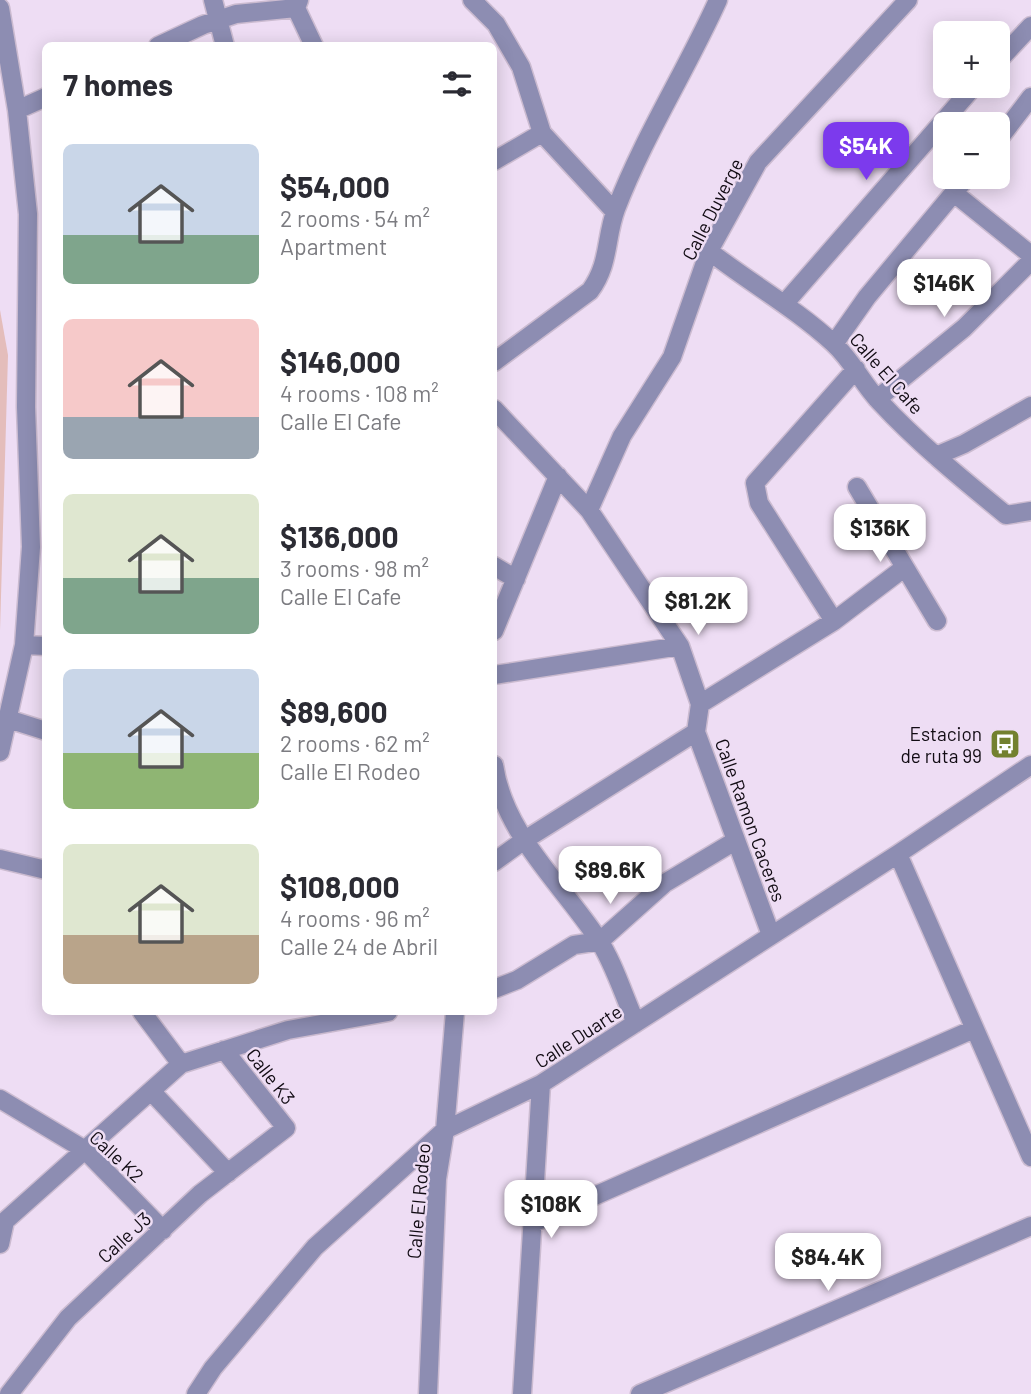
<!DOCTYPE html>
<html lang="en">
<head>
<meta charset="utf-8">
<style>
	body { margin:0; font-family:Barlow,sans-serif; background:#f7f7f7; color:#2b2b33; height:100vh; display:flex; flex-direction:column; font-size:26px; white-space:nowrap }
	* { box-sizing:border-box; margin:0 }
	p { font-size:23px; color:#7c7c81 }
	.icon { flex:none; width:38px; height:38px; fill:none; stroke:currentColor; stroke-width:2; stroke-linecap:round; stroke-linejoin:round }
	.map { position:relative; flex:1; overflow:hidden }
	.side { position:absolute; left:42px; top:42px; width:455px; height:973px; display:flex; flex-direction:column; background:#fff; border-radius:10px; box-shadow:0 4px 18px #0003 }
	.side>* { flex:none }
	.buttons { position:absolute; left:933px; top:21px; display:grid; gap:14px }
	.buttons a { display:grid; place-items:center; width:77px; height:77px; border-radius:10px; background:#fff; box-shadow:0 4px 18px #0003; font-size:35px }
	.price { position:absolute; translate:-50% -60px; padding:0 16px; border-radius:14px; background:#fff; color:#222; font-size:23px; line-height:46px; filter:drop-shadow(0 2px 4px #0008) }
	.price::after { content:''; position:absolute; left:50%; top:42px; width:21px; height:16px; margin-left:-10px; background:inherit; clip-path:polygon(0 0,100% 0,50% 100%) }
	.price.on { background:#7c3aed; color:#fff }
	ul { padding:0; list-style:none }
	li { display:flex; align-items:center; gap:21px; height:175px; padding:0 21px }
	li span { display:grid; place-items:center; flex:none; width:196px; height:140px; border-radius:10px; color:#555 }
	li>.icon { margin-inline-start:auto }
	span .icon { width:84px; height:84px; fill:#fffc; stroke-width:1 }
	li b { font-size:30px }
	h2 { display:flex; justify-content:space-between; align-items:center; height:84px; padding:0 21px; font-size:30px }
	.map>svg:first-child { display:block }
	.green { fill:#e4bdbb }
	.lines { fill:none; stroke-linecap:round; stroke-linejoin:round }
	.minor-casing { stroke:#cbbbd0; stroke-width:21 }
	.minor { stroke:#8d8db2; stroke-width:18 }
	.labels { text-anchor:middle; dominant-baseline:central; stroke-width:5; stroke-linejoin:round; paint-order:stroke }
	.street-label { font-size:19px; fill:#110b13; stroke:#eeddf4 }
	.poi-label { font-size:19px; fill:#110b13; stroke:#eeddf4; text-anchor:end }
</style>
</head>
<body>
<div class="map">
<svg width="1031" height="1394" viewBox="0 0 1031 1394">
	<rect width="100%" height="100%" fill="#eeddf4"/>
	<!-- green -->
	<path class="green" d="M0,310L8,355L0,631Z"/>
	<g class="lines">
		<!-- minor casing -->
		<g class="minor-casing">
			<path id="minor" d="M213,0L225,46
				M299,0L296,8L314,46
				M472,0L496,24L521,67L542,133L615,212
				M0,8L17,110L28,214L26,407L31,547L24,645L0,752
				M158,46L203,25L236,14L296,8
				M998,61L1031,26
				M17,110L46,97
				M998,140L1031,97
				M494,161L542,133
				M954,193L1031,255
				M709,251C750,283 795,308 833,343C852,360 862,383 879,401C918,443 962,479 1006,515L1031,511
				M785,303L974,86
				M834,344L867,297L967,177
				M494,362L590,291C610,264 605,239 616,209C644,136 686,71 718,0
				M877,399L964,328L1031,261
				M494,409L589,510L680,646L700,704L696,732L771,935
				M936,456L964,444L1031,406
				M857,487L937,621
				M589,510L622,436L672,357L709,251L758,162L908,0
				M494,566L516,579
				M834,621L759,503L755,483L856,369
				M494,631L558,476
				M24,645L46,646
				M494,675L680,646
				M700,704L834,621L904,568
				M8,719L46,731
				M494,765C504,834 561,883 598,939C614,963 624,997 636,1023
				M898,854L1031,1157
				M0,859L46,870
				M494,862L523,841L696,732
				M494,989L517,980L574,945L600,941L665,883L735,841
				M142,1012L181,1064
				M151,1091L228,1173
				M0,1099L85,1150L163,1230
				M533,1223L974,1029
				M0,1244L5,1221L181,1064L288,1030L388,1012
				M9,1394L68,1318L200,1194L286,1128L224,1050
				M196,1394L213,1368L315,1247L445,1130L541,1084L898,854L1031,765
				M428,1394L437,1179L445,1130L455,1012
				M522,1394L541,1084
				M640,1394L1031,1226"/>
		</g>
		<!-- minor -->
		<use href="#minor" class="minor"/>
	</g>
	<!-- icons -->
	<defs>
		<g id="bus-square" transform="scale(1.575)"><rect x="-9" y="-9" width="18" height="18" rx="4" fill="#73812f" stroke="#eeddf4"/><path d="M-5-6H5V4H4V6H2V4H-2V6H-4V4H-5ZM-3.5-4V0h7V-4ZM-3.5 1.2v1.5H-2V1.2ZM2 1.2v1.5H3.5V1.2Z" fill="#fff"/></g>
	</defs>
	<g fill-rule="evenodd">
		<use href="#bus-square" x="1005" y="744"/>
	</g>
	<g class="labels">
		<!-- street labels -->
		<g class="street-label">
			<text transform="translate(712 209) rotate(-63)">Calle Duverge</text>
			<text transform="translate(887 373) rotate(49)">Calle El Cafe</text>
			<text transform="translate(751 820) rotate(70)">Calle Ramon Caceres</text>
			<text transform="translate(578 1036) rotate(-33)">Calle Duarte</text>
			<text transform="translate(271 1076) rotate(52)">Calle K3</text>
			<text transform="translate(117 1156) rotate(43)">Calle K2</text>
			<text transform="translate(418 1201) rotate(-85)">Calle El Rodeo</text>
			<text transform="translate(124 1237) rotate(-43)">Calle J3</text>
		</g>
		<!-- poi labels -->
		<g class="poi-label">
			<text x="982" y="733">Estacion<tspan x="982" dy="22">de ruta 99</tspan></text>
		</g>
	</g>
</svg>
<div class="buttons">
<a>+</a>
<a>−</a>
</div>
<b class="price on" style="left:866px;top:182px">$54K</b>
<b class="price" style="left:944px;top:319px">$146K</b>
<b class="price" style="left:880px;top:564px">$136K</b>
<b class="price" style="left:698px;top:637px">$81.2K</b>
<b class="price" style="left:610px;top:906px">$89.6K</b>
<b class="price" style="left:551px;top:1240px">$108K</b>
<b class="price" style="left:828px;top:1293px">$84.4K</b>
<section class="side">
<h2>7 homes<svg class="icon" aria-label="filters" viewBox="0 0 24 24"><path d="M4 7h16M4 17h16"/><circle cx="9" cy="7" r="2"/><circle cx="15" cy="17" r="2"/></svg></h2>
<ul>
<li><span style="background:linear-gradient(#c9d6e8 65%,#7fa58c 0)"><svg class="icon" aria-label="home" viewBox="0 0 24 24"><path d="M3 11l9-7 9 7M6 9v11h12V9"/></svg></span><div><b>$54,000</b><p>2 rooms · 54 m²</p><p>Apartment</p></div></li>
<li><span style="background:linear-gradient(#f6c9c9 70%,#9aa5b1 0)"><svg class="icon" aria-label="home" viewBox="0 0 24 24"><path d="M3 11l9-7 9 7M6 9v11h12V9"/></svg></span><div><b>$146,000</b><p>4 rooms · 108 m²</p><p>Calle El Cafe</p></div></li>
<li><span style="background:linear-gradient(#dfe7d0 60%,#7fa58c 0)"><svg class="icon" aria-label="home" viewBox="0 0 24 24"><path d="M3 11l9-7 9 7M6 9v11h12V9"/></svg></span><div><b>$136,000</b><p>3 rooms · 98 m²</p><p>Calle El Cafe</p></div></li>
<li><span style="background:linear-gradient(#c9d6e8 60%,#8fb573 0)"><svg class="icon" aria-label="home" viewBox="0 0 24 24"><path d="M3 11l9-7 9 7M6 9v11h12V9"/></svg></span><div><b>$89,600</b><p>2 rooms · 62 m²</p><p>Calle El Rodeo</p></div></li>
<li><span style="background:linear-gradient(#dfe7d0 65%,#b9a48a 0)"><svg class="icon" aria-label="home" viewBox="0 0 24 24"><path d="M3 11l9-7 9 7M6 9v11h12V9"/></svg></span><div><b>$108,000</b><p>4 rooms · 96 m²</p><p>Calle 24 de Abril</p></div></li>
</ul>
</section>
</div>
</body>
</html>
